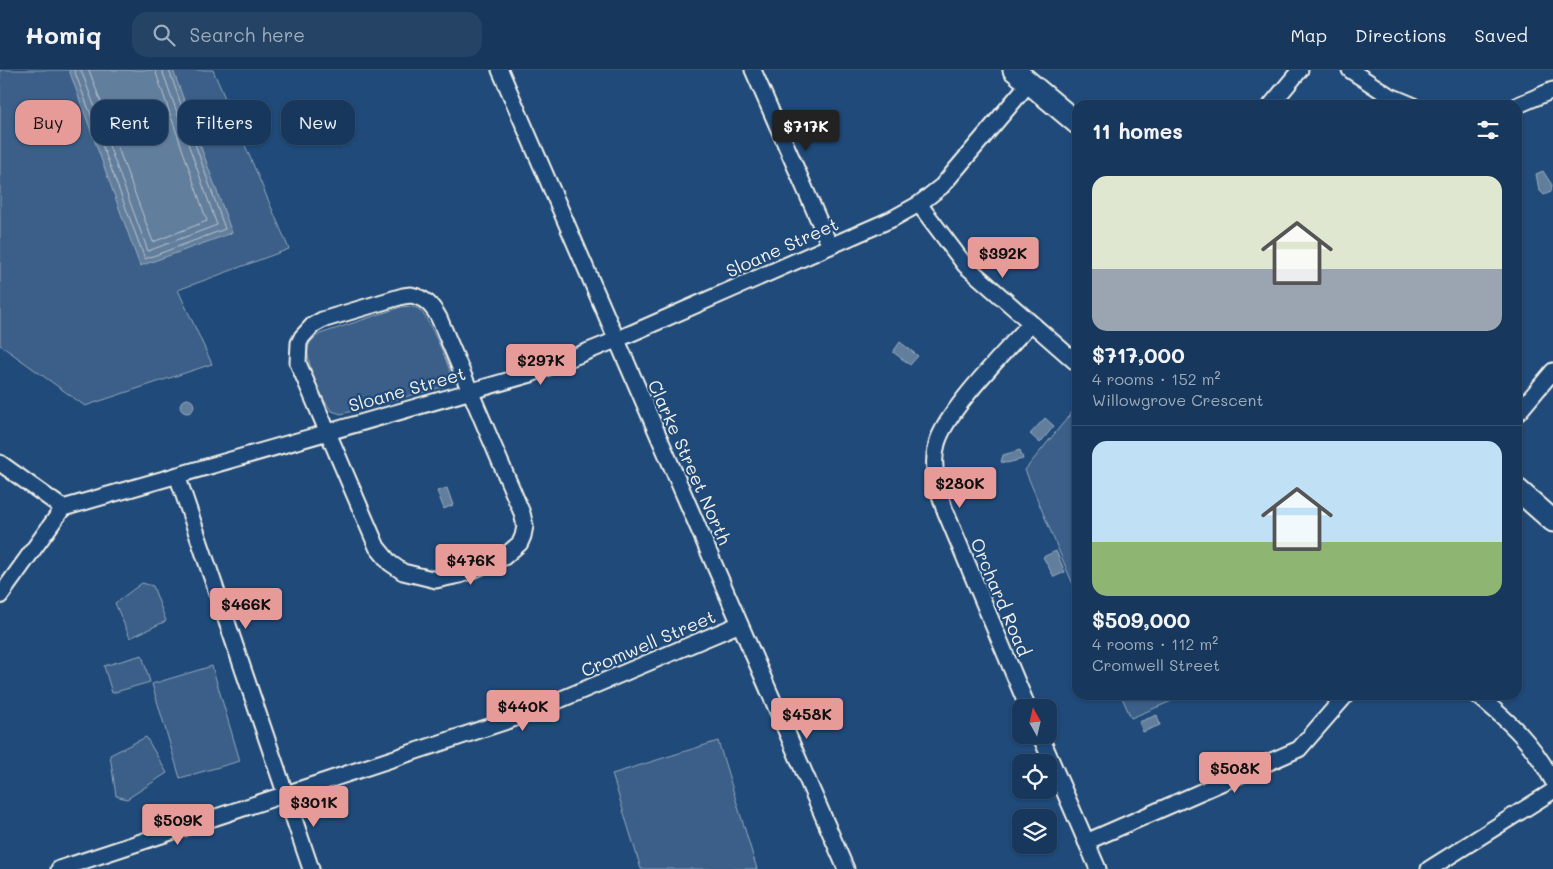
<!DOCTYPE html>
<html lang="en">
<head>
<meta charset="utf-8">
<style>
	body { margin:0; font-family:Mali,sans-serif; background:#244365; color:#f1f3f6; height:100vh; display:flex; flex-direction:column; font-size:19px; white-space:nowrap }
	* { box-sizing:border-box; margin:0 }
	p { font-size:16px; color:#9eacbb }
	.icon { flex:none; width:28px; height:28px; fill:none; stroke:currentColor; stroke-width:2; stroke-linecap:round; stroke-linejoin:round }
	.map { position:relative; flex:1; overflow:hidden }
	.details { position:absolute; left:1072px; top:30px; width:450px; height:600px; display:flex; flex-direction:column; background:#17385c; border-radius:15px; box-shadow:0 1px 4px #0004,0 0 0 1px #365272 }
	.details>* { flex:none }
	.hud { position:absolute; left:15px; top:30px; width:475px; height:45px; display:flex; gap:10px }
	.needle { width:32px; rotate:352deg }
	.fabs { position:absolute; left:1012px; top:629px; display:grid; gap:10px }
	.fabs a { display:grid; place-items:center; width:45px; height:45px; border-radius:10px; background:#17385c; box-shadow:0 1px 4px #0004,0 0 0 1px #365272; font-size:25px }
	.price { position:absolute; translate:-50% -42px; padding:0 11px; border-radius:5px; background:#e69b98; color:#111; font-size:16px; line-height:32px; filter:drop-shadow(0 1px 2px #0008) }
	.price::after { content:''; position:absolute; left:50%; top:30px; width:15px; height:11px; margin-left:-8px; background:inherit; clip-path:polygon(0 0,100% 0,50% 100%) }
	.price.current { background:#222; color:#fff }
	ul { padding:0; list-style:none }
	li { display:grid; align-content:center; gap:10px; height:265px; padding:0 20px }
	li+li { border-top:1px solid #365272 }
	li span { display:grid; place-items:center; height:155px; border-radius:15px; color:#555 }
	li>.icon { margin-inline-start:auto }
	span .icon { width:90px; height:90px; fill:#fffc; stroke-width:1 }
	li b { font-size:21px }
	h2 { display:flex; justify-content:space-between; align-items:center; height:60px; padding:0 20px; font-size:21px }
	.pill { padding:0 18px; border-radius:15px; background:#17385c; box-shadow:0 1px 4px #0004,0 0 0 1px #365272; font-size:18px; line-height:45px }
	.pill.current { background:#e69b98; color:#111 }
	header { display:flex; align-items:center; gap:30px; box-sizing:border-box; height:70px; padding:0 25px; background:#17385c; border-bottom:1px solid #365272 }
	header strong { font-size:24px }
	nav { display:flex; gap:28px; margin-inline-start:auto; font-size:18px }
	.search { width:350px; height:45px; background:#244365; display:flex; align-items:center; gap:12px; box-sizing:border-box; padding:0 18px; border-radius:15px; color:#9eacbb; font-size:19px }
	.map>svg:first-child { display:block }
	.green { fill:#3a5f88; stroke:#97a8b8 }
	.water { fill:#627e9d; stroke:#9cacbb }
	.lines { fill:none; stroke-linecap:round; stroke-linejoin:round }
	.shore { stroke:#bac3ca; stroke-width:1 }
	.street-casing { stroke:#f4f1e8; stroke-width:19 }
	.secondary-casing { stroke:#f4f1e8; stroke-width:25 }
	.street { stroke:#1f4a7a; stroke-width:15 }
	.secondary { stroke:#1f4a7a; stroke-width:21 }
	.labels { text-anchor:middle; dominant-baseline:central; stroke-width:4.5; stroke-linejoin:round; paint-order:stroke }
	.street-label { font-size:18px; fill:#f4f1e8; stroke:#1f4a7a }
</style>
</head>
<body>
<header>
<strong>Homiq</strong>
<div class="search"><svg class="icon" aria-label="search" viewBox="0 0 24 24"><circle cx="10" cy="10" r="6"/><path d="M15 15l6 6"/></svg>Search here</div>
<nav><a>Map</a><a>Directions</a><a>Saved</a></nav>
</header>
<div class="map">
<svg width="1553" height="799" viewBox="0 0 1553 799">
	<rect width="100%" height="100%" fill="#1f4a7a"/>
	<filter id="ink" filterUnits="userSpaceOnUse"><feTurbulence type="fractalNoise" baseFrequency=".02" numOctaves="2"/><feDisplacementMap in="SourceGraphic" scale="10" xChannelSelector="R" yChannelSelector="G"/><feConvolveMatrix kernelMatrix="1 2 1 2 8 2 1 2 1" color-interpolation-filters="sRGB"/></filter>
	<g filter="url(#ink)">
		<!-- green -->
		<path class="green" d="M0,0H213L289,179L178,220L212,294L85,336L0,275Z
			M401,237C408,236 414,236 420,240C427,246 450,295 450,304C450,309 446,314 442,317L341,344L332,341C322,331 306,293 308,279C309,272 314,268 320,264Z
			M1077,336V524L1025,400Z
			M142,513L153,516L166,551L130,568L115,533Z
			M142,585L150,612L112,623L104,596Z
			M212,596L240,691L180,708L152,614Z
			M1121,625H1186L1131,648Z
			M146,667L167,703L127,729L116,726L110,685Z
			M718,671L757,799H641L612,704Z"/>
		<!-- water -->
		<path class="water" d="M69,0H173L232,163L140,196Z
			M1543,101L1552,115L1551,122L1544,125L1539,120L1536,104Z
			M900,272L918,286L910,295L893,282Z
			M180 336a7 7 0 1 1 14 0a7 7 0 1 1-14 0Z
			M1045,348L1054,356L1040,373L1030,364Z
			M1020,380L1023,389L1007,393L1001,392L1003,385Z
			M447,418L453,435L444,439L437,421Z
			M1056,481L1065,502L1054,507L1043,487Z
			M1157,645L1160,655L1143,662L1139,652Z"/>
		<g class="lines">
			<!-- shore -->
			<path class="shore" d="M74,0L145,189L225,159L169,0
				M81,0L148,181L217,155L162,0
				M89,0L153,172L207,151L155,0"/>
			<!-- street casing -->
			<g class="street-casing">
				<path id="street" d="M500,0L846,799
					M753,0L830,176
					M1350,0L1388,25L1412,35
					M1271,35L1300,0
					M1518,35L1553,20
					M919,134L965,195L1078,294
					M411,225C425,228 432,235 439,248L522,443L525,456L523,466L520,473L504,487L460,505L436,510L403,502L390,493L377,477L298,293L299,273L302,267L313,255L322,250L403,226Z
					M1518,343L1553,301
					M0,393L63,438
					M177,405L311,799
					M0,526L63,438L531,304L616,270L892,149L919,134L942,116L1029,13
					M1477,625C1511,653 1532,672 1553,711
					M1028,638L944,438C937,418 931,395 937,374C945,342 1006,281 1030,254
					M1040,665L1098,799
					M1086,772L1299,679L1346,625
					M59,799L519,647L740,554
					M1429,799L1553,721"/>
			</g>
			<!-- secondary casing -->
			<g class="secondary-casing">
				<path id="secondary" d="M1014,0L1078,54
					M1518,420L1553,451"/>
			</g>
			<!-- street -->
			<use href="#street" class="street"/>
			<!-- secondary -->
			<use href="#secondary" class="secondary"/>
		</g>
	</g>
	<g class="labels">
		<!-- street labels -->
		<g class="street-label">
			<text transform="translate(782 177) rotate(-24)">Sloane Street</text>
			<text transform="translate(407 319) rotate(-16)">Sloane Street</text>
			<text transform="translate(690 392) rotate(66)">Clarke Street North</text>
			<text transform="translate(1001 527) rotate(67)">Orchard Road</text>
			<text transform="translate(648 573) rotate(-23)">Cromwell Street</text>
		</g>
	</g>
</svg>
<div class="fabs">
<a><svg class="needle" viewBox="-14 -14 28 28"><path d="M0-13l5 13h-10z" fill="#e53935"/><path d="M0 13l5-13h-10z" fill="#9eacbb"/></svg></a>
<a><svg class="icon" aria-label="locate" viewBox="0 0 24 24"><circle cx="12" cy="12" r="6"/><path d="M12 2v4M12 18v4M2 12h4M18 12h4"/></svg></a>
<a><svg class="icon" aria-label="layers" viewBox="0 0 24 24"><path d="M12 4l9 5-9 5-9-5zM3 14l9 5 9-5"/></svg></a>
</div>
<b class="price current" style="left:806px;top:82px">$717K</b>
<b class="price" style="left:1003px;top:209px">$392K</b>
<b class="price" style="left:541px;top:316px">$297K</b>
<b class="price" style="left:960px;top:439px">$280K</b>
<b class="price" style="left:471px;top:516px">$476K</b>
<b class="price" style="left:246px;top:560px">$466K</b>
<b class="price" style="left:523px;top:662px">$440K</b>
<b class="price" style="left:807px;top:670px">$458K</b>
<b class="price" style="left:1235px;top:724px">$508K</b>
<b class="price" style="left:314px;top:758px">$301K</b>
<b class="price" style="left:178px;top:776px">$509K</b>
<div class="hud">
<a class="pill current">Buy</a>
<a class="pill">Rent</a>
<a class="pill">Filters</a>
<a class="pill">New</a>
</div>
<section class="details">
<h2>11 homes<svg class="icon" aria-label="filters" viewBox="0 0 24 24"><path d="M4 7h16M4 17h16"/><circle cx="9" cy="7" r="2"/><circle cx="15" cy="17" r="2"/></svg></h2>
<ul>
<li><span style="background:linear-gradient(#dfe7d0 60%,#9aa5b1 0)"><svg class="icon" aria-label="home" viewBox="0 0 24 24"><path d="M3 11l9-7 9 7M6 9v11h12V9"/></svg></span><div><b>$717,000</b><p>4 rooms · 152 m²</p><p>Willowgrove Crescent</p></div></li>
<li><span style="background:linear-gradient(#bfe0f5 65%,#8fb573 0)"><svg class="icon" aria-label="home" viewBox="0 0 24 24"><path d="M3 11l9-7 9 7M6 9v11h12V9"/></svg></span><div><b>$509,000</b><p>4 rooms · 112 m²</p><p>Cromwell Street</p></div></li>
</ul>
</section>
</div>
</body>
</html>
